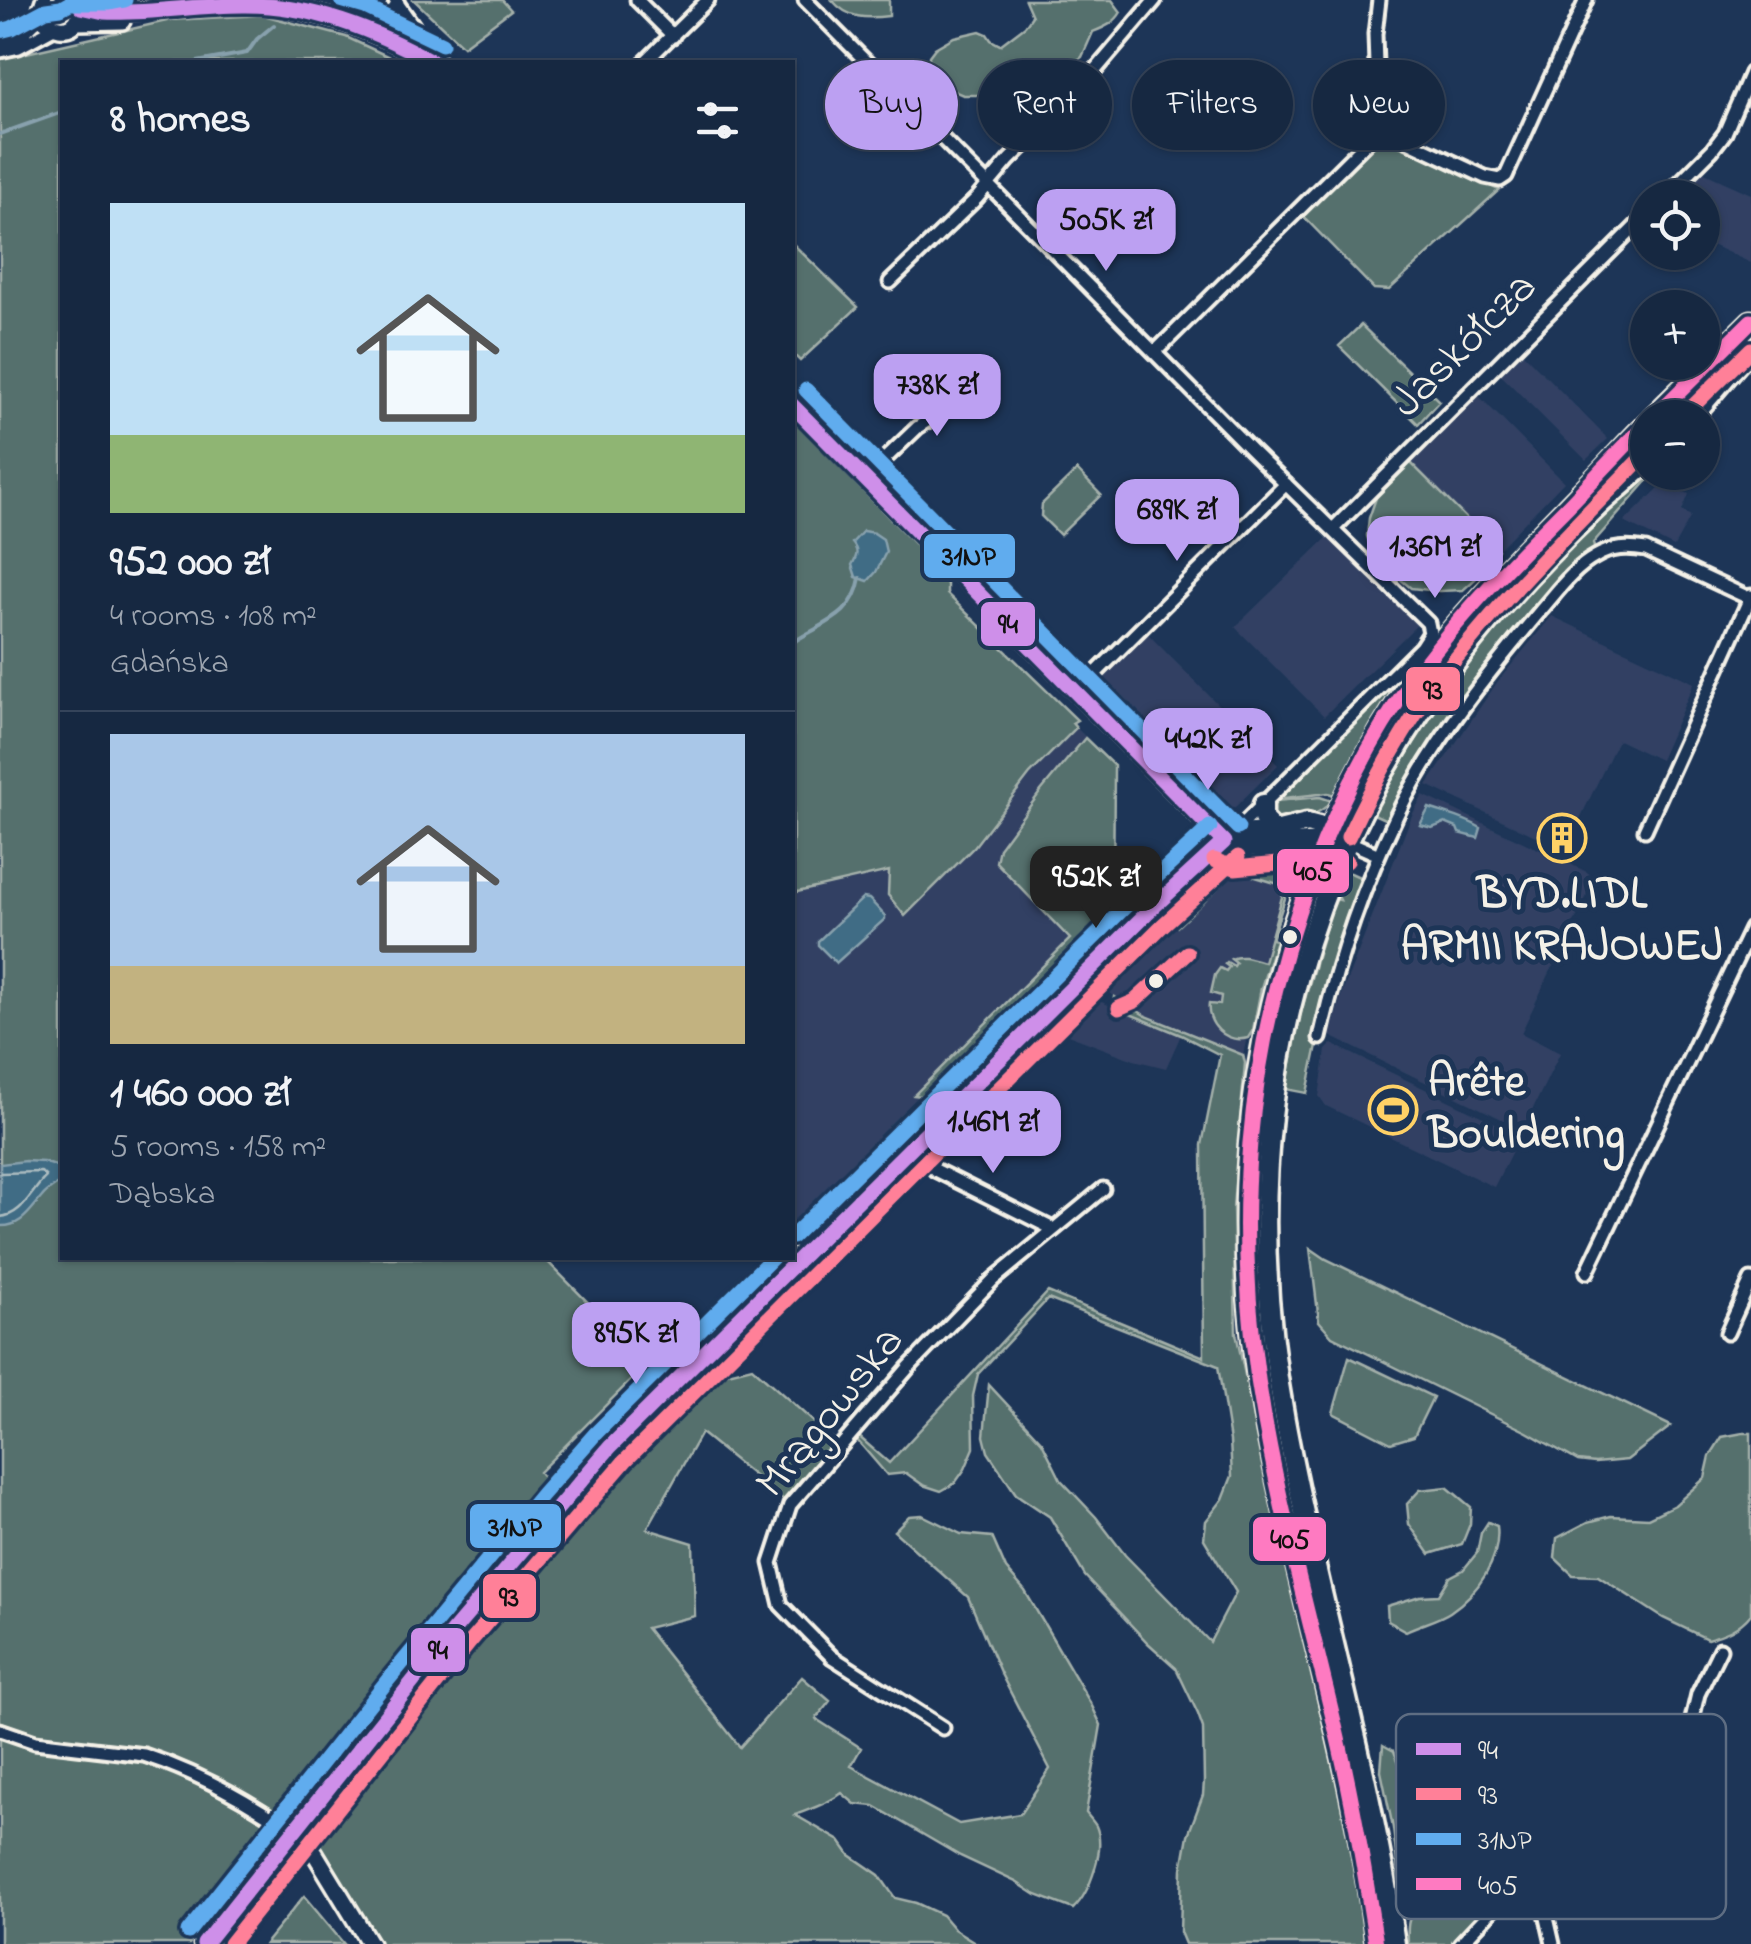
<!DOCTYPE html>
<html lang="en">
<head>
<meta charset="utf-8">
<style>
	body { margin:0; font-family:"Indie Flower",sans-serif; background:#23344c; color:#f1f3f6; height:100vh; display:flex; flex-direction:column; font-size:38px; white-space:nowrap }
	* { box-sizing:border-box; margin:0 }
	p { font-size:32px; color:#9ea6b1 }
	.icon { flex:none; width:55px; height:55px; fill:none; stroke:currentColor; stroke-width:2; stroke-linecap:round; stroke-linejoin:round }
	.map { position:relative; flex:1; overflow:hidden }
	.drawer { position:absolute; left:60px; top:60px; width:735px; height:1200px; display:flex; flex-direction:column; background:#162841; border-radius:0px; box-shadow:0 2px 8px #0004,0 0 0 2px #35445a }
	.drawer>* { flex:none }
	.hud { position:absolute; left:825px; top:60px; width:775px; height:90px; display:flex; gap:20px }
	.tools { position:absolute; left:1630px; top:180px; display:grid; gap:20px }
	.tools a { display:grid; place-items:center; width:90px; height:90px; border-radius:50%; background:#162841; box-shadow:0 2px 8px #0004,0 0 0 2px #35445a; font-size:50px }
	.price { position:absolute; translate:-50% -85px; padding:0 22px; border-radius:20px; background:#bca0f2; color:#111; font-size:32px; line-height:65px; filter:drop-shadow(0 2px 5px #0008) }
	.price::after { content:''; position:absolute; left:50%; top:60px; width:30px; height:22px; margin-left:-15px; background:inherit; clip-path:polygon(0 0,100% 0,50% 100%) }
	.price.active { background:#222; color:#fff }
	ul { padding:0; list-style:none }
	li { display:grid; align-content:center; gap:20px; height:530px; padding:0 50px }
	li+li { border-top:2px solid #35445a }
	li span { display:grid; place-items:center; height:310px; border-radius:0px; color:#555 }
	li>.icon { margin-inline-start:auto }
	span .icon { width:180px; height:180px; fill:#fffc; stroke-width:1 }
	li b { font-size:42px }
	h2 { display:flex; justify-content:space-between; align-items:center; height:120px; padding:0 50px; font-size:42px }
	.pill { padding:0 35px; border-radius:45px; background:#162841; box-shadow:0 2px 8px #0004,0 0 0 2px #35445a; font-size:35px; line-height:90px }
	.pill.active { background:#bca0f2; color:#111 }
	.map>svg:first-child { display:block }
	.built { fill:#304163 }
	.green { fill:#546f6d; stroke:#a4b0aa; stroke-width:2.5 }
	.water { fill:#406c85; stroke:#88a1ad; stroke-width:2.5 }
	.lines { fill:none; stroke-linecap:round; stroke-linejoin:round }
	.shore { stroke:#acbcc0; stroke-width:2.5 }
	.stream { stroke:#88a1ad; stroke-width:4 }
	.minor-casing { stroke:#f4f1e8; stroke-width:19 }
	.tertiary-casing { stroke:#f4f1e8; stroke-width:22 }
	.secondary-casing { stroke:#f4f1e8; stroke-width:25 }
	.primary-casing { stroke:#f4f1e8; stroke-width:25 }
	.minor { stroke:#1d3557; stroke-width:11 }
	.tertiary { stroke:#1d3557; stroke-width:15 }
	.secondary { stroke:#1d3557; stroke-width:18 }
	.primary { stroke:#1d3557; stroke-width:18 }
	.bus-1-casing { stroke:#1d3557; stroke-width:22 }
	.bus-2-casing { stroke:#1d3557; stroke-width:22 }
	.bus-3-casing { stroke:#1d3557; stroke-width:22 }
	.bus-4-casing { stroke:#1d3557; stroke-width:22 }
	.bus-1 { stroke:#ce8fe9; stroke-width:15 }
	.bus-2 { stroke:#ff8098; stroke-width:15 }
	.bus-3 { stroke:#60acee; stroke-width:15 }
	.bus-4 { stroke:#fe7ac1; stroke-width:15 }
	.bus-dot { fill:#f4f1e8; stroke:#1d3557; stroke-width:4 }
	.labels { text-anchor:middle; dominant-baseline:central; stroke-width:10; stroke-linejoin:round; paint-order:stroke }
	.street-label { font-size:45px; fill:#f4f1e8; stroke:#1d3557 }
	.poi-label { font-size:45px; font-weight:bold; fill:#f4f1e8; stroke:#1d3557 }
	.key { fill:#1d3557; stroke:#5e6d82; stroke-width:2.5 }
	.key-label { font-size:28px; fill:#f4f1e8 }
	.line-badge { stroke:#1d3557; stroke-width:4 }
	.pale-badge-label { font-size:28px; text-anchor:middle; font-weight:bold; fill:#111 }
</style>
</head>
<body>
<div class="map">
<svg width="1751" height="1944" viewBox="0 0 1751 1944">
	<rect width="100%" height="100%" fill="#1d3557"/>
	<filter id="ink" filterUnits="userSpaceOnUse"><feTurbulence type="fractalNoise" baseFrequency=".01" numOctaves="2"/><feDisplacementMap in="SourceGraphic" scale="20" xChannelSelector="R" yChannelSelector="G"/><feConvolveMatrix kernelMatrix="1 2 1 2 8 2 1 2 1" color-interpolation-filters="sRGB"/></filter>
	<g filter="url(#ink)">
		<!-- built -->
		<path class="built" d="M1700,171L1751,194V263L1703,241L1702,198L1675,197Z
			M1521,351L1608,439L1586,460L1499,373Z
			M1478,395L1564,482L1498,550L1410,462Z
			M1664,483L1689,494L1682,511L1691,516L1674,547L1624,522Z
			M1329,536L1418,624L1324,716L1235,627Z
			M1552,616L1694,683L1660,760L1618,740L1565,850L1427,785L1498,681Z
			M1146,632L1278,765L1231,811L1102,682L1110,667Z
			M1072,723L1114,766L1113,908L793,1222V893L920,865Z
			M1423,795L1587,872L1595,879L1521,1033L1560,1053L1525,1125L1517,1121L1514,1125L1330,1036L1342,993L1412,815Z
			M1236,871L1286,886L1264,962L1243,1055L1146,1016L1090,981L1165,914Z
			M1099,1001L1181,1035L1166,1068L1134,1060L1065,1034Z
			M1332,1044L1512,1131L1516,1143L1494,1187L1326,1106L1319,1096L1326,1050Z"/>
		<!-- green -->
		<path class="green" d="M414,0H502L511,10L463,46Z
			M832,0H889V16C866,19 848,19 832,0Z
			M1025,0H1112L1121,12C1115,23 1105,27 1093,32L1082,57L1062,71L1050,90L1038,99L1009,104L987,95H963L942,86L930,70L929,56L935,48L954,37L980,31L987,34L991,40L1000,45L1025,26L1032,16Z
			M263,15L346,37L400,62H62V1258H544L648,1363L539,1472L556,1492L189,1944H0V59L171,20Z
			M1382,136L1499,190L1389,290L1374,289L1302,215Z
			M793,244L858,307L800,361L793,354Z
			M1361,325L1439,401L1418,424L1339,346Z
			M793,419L935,565L947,584V594L1077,720L1072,723L1076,728L1030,774L974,847L905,916L888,895L889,871L793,893Z
			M1627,456L1633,462L1480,615L1445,658L1396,731L1369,778L1358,807L1350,803L1387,735L1409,701L1468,621Z
			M1410,462L1498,550L1482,573L1463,590L1439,591L1411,588L1382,564L1370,546L1367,536L1369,518L1377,495Z
			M1077,470L1101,495L1060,535L1041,516L1042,504Z
			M1644,474L1649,479L1593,543L1595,552C1568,580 1540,607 1514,636C1464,691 1422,754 1389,821L1369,812L1388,786L1431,715L1480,647L1530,589Z
			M1408,672L1392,694L1335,795L1328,793L1284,798L1278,796L1402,674Z
			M1085,738L1114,766L1113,908L921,1096L914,1095L1070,939L996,862L999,848L1041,791Z
			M1320,797L1332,801C1316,818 1300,819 1277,822C1270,815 1270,810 1275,801Z
			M1285,859L1293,861L1294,870L1272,939L1276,940L1261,988L1253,1030L1248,1038C1225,1044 1206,1023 1209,1004L1220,1005L1221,996L1211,993L1215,975L1220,968L1226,971L1229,967L1225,964L1227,962L1234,966L1236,963L1231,959C1242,954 1252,959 1264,962L1285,886L1236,871L1177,927L1168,925L1165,913L1170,904L1207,869L1213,875C1234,859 1260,861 1285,859Z
			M1322,861L1328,864C1298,938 1275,1015 1266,1095C1261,1144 1261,1193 1260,1242L1388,1944H1382L1284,1481L1260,1355L1251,1202L1270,1027Z
			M1344,870L1364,879L1332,973L1307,1093L1286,1089L1300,1016L1334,899L1340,900L1336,892Z
			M1150,923L1158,929V938L1151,940L1119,971L1121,977L1119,982L1109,980L1104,970L1107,965Z
			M1096,985L1103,989L1104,995L1065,1034L1056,1027L1044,1039C1044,1036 1043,1033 1044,1030C1047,1015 1082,988 1096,985Z
			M1115,997L1146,1016L1243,1055L1245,1063L1233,1208L1236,1333L1265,1468L1332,1758L1363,1917L1365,1944H1185L1180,1932L1182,1869L1188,1835L1203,1795L1204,1781L1203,1728L1198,1714L1176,1668L1148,1643L1085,1576L1050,1517L1016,1494L988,1452L984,1436L989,1385L1042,1442L1061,1480L1096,1517L1125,1555L1210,1642L1236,1592L1204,1539L1206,1521L1223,1499L1232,1476L1230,1441L1218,1366L1048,1299L978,1374L973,1396L974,1448L965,1469L955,1483L941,1491L923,1485L906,1473L887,1475L857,1440L790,1505L701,1433L647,1529L693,1543L695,1616L646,1628L740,1747L802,1677L830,1701L816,1719L861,1748L851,1766L959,1824L1020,1814L1050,1769L1000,1672L968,1597L894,1531L909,1516L922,1515L961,1534L992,1537L1006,1569L1025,1591L1091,1704L1101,1725L1086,1813C1089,1817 1093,1821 1096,1826C1106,1848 1090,1893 1073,1909L1036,1895L1016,1882L960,1856L874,1806L855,1804L842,1793C828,1804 810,1809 795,1815L840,1841L850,1855L879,1875L895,1898L916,1903L942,1915L954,1929L978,1944H379L355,1910L356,1902L337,1877L315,1839L317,1820L327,1801L350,1772L400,1721L465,1637L506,1594L551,1528L679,1387L868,1202L875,1201V1209L712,1377L752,1367L835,1441L848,1427L889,1463L1048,1292L1204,1357L1202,1145L1220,1055L1181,1035L1113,1007Z
			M1034,1043L1038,1045L931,1159L929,1146L934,1137L1025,1047Z
			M1310,1248L1326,1259L1671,1426L1627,1460L1595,1463L1578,1461L1527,1432L1332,1336L1319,1321Z
			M1349,1357L1433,1397L1414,1436L1391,1443L1333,1413Z
			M1743,1433H1751V1614C1739,1629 1725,1634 1707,1639L1663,1618L1598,1576L1573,1575L1555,1558L1557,1538L1588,1522L1611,1516L1648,1518L1675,1505L1705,1478L1710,1456L1722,1437Z
			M1447,1487L1471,1507L1470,1524L1462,1544L1430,1554L1409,1524L1407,1504L1420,1490Z
			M1488,1522L1497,1526C1501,1560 1478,1593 1450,1612C1438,1620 1420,1624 1406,1631L1388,1621L1387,1606L1420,1596L1439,1595L1450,1577L1463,1570L1477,1553L1481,1533Z
			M1383,1745L1394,1751C1396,1757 1400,1763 1401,1769C1403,1787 1398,1794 1413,1811L1427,1795L1452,1792L1464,1798V1809L1456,1822L1430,1833L1413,1858L1410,1895H1401L1393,1828L1381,1771Z
			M1534,1813L1545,1819L1550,1830L1534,1843L1532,1856L1453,1944H1408C1406,1907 1414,1920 1426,1894C1436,1873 1432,1863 1460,1854C1473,1850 1486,1857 1498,1848C1513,1837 1502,1816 1534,1813Z
			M304,1896L344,1944H265Z"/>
		<!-- water -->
		<path class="water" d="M863,531L874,533L883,539L886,552L876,572L868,581L856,577L852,565C857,556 859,551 852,543Z
			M1429,808C1446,814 1465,818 1481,828L1478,838L1459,833L1457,828L1445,823L1432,828L1420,825Z
			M863,898L869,899L885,916V919L836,963L818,945V941Z
			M25,1161L43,1162L62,1168V1181C56,1186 47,1190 42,1197C29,1212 21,1227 0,1226V1164Z"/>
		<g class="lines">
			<!-- shore -->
			<path class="shore" d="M0,1173L41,1172L46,1177C31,1191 23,1215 0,1217"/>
			<!-- stream -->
			<path class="stream" d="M197,62L247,53L257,39L274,25
				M0,134L62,112
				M792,643C821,623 853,619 860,578"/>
			<!-- minor casing -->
			<g class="minor-casing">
				<path id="minor" d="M395,0L439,62
					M637,0L673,36
					M805,0L1251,450L1428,623L1430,633L1421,647L1232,835
					M376,34L398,3
					M0,45L25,32L42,15
					M0,51L19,47L54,28
					M645,62L708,0
					M1378,127L1485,177L1500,180L1506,176L1586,0
					M1664,198L1712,150L1725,133L1751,73
					M890,282L977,198L1009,160L1071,99L1155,0
					M1155,352L1374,135L1378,127L1375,34L1379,0
					M865,478L918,427L952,405L983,375
					M1333,529L1648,214
					M1097,672L1286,484
					M1645,830L1751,596
					M1347,841L1379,855
					M1320,1038C1337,962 1363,886 1397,815C1432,742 1489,672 1541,610C1557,592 1573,569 1595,557C1611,547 1628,547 1646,550L1751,599
					M916,1144L935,1170L1053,1229
					M1587,1272L1751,929
					M1727,1333L1751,1280
					M943,1728L832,1657L781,1605L771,1563L790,1505L909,1367L994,1279L1103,1189
					M0,1730L35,1742L144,1755C196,1772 249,1801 293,1832
					M1537,1874L1553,1944
					M1460,1944L1511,1890L1537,1874L1645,1793L1690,1728L1698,1694L1720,1649"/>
			</g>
			<!-- tertiary casing -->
			<g class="tertiary-casing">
				<path id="tertiary" d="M44,0L41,9L45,21C65,37 86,25 78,0
					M81,7C101,16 121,12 142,11C180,11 220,3 258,5C320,8 379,32 433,62
					M76,22L122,21
					M792,404L1224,842
					M293,1832L311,1847L370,1944"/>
			</g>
			<!-- secondary casing -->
			<g class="secondary-casing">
				<path id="secondary" d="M1263,804V819L1275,831
					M1224,842L1235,848L1337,841
					M204,1944C337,1777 467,1606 610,1447L1149,911L1232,835L1275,831L1307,823L1330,829L1347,841"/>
			</g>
			<!-- primary casing -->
			<g class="primary-casing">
				<path id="primary" d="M1652,418L1751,321
					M1691,418L1751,348
					M1376,1944C1354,1767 1298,1597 1265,1422C1227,1225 1244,1035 1321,850C1346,791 1375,734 1412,681C1466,606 1532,543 1596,477C1613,459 1630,440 1648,422
					M1395,1944C1371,1767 1317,1596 1285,1420C1232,1135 1290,870 1472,642C1510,594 1554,548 1599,506C1615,491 1632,478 1648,462"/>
			</g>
			<!-- minor -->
			<use href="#minor" class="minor"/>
			<!-- tertiary -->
			<use href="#tertiary" class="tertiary"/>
			<!-- secondary -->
			<use href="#secondary" class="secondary"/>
			<!-- primary -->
			<use href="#primary" class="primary"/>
			<!-- bus-1 casing -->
			<g class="bus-1-casing">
				<path id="bus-1" d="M78,0L81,7L104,12C150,14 196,5 243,5C311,4 374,30 433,62
					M792,405L1224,842
					M204,1944L454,1630L610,1447L1149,911L1224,842"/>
			</g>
			<!-- bus-2 casing -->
			<g class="bus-2-casing">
				<path id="bus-2" d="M1681,418L1751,349
					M1348,837C1371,788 1396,742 1427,697C1491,607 1572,530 1648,451
					M1214,860L1235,868L1310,861H1347
					M1119,1008L1135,1001L1187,953
					M230,1944L469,1643L625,1461L1163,925L1238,857"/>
			</g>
			<!-- bus-3 casing -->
			<g class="bus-3-casing">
				<path id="bus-3" d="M341,0L365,7L442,44
					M0,31L12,28L46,10L61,8L70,3H110L125,0
					M806,390L1238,828
					M792,1237L1135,897L1210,827
					M188,1932L388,1680L542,1494L596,1433L772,1258"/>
			</g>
			<!-- bus-4 casing -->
			<g class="bus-4-casing">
				<path id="bus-4" d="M1653,418L1751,321
					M1376,1944C1366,1878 1355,1812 1340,1747C1315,1639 1285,1532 1265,1422C1230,1231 1244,1055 1312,873C1337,806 1370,740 1412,681C1457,618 1512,562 1567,507C1594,479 1620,450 1648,423"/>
			</g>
			<!-- bus-1 -->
			<use href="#bus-1" class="bus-1"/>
			<!-- bus-2 -->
			<use href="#bus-2" class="bus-2"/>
			<!-- bus-3 -->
			<use href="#bus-3" class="bus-3"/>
			<!-- bus-4 -->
			<use href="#bus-4" class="bus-4"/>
		</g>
	</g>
	<!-- icons -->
	<defs>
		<g id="building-ring" transform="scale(2.5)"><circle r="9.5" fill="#1d3557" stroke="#ffd166" stroke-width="1.5"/><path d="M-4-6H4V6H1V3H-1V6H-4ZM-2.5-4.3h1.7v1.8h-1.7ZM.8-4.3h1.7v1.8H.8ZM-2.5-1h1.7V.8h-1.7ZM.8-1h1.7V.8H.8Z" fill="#ffd166"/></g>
		<g id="stadium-ring" transform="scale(2.5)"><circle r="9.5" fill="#1d3557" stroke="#ffd166" stroke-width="1.5"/><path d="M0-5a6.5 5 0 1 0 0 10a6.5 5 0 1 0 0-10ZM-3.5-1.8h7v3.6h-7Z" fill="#ffd166"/></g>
	</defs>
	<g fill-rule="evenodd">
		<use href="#building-ring" x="1562" y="838"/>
		<use href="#stadium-ring" x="1393" y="1110"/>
	</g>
	<!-- markers -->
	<g class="bus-dot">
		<circle cx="1290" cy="937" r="9"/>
		<circle cx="1156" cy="981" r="9"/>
	</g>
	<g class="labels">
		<!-- street labels -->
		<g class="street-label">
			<text transform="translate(1465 346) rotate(-45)">Jaskółcza</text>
			<text transform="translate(831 1413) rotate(-51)">Mrągowska</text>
		</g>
		<!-- poi labels -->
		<g class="poi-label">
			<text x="1562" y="896">BYD.LIDL<tspan x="1562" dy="52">ARMII KRAJOWEJ</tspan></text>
			<text x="1428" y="1084" text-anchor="start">Arête<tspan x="1428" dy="52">Bouldering</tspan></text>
		</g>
	</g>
	<!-- legend -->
	<rect x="1396" y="1714" width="330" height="205" rx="15" class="key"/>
	<rect x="1416" y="1743" width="45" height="12" fill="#ce8fe9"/>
	<rect x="1416" y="1788" width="45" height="12" fill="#ff8098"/>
	<rect x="1416" y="1833" width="45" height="12" fill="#60acee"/>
	<rect x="1416" y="1878" width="45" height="12" fill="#fe7ac1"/>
	<g class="key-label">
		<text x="1478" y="1759">94</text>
		<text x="1478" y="1804">93</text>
		<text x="1478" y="1849">31NP</text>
		<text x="1478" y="1894">405</text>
	</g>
	<g class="line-badge">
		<rect x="922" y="532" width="95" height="48" rx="10" fill="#60acee"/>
		<rect x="979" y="600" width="58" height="48" rx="10" fill="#ce8fe9"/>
		<rect x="1404" y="665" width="58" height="48" rx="10" fill="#ff8098"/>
		<rect x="1275" y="847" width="76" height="48" rx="10" fill="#fe7ac1"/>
		<rect x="468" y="1502" width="95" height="48" rx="10" fill="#60acee"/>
		<rect x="1251" y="1515" width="77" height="48" rx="10" fill="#fe7ac1"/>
		<rect x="481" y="1572" width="57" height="48" rx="10" fill="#ff8098"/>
		<rect x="409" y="1626" width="58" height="48" rx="10" fill="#ce8fe9"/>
	</g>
	<g class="pale-badge-label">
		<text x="969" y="565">31NP</text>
		<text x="1008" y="633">94</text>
		<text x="1433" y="699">93</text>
		<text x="1313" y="880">405</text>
		<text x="515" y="1536">31NP</text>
		<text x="1290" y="1548">405</text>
		<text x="509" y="1606">93</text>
		<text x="438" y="1659">94</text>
	</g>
</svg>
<div class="tools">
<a><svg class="icon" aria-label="locate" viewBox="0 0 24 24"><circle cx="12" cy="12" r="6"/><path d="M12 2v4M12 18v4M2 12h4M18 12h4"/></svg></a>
<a>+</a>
<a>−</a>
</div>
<b class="price" style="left:1106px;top:274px">505K zł</b>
<b class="price" style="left:937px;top:439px">738K zł</b>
<b class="price" style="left:1177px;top:564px">689K zł</b>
<b class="price" style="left:1435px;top:601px">1.36M zł</b>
<b class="price" style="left:1208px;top:793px">442K zł</b>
<b class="price active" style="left:1096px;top:931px">952K zł</b>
<b class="price" style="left:993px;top:1176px">1.46M zł</b>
<b class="price" style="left:636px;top:1387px">895K zł</b>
<div class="hud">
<a class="pill active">Buy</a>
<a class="pill">Rent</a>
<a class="pill">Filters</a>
<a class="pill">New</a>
</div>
<section class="drawer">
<h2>8 homes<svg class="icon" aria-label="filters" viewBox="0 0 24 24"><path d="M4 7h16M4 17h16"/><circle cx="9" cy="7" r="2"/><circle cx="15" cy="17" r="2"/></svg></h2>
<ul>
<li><span style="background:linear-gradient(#bfe0f5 75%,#8fb573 0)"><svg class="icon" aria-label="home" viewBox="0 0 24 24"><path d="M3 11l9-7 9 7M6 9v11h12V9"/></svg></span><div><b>952 000 zł</b><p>4 rooms · 108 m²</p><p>Gdańska</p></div></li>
<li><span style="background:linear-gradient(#a9c7e8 75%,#c2b280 0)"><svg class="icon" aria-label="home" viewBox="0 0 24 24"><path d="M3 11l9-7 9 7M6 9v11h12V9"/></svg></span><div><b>1 460 000 zł</b><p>5 rooms · 158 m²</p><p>Dąbska</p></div></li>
</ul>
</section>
</div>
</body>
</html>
